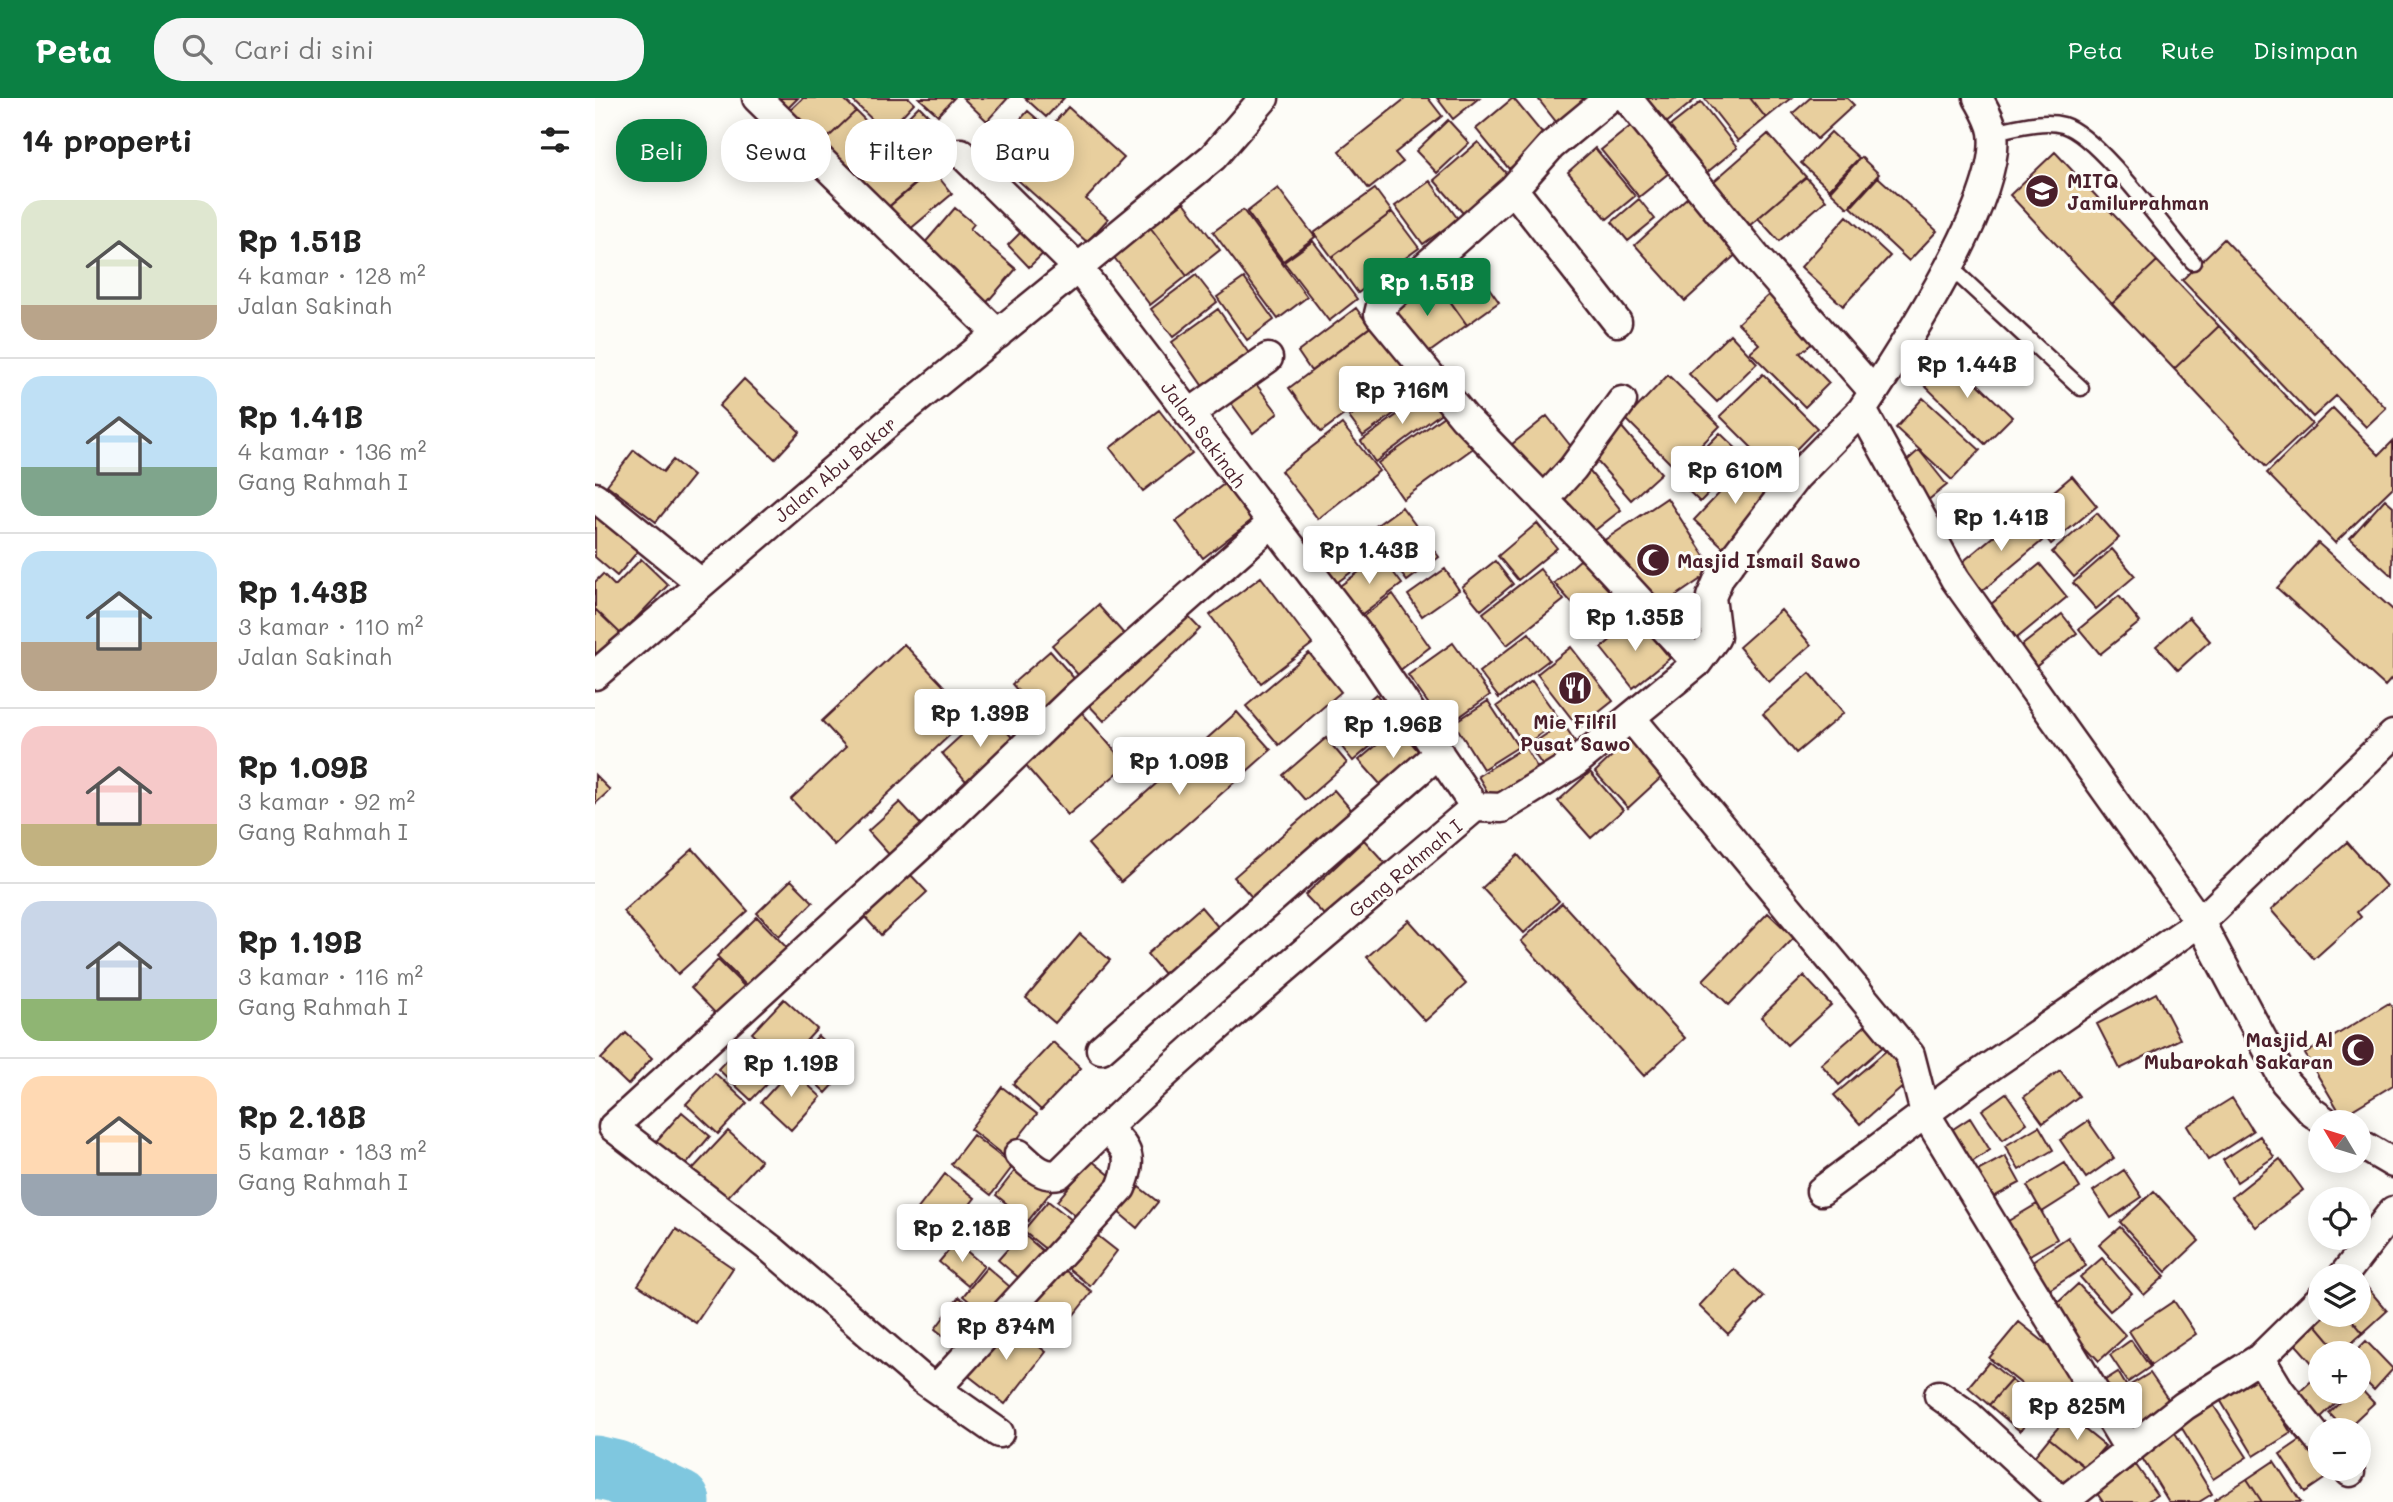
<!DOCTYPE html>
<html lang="id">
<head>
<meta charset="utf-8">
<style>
	body { margin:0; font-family:Mali,sans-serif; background:#f6f6f6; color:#222; height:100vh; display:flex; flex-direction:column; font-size:26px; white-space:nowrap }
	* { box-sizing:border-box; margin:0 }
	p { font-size:23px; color:#767676 }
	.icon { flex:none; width:38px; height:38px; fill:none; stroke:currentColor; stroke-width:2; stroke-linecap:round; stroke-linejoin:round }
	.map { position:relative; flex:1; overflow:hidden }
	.drawer { display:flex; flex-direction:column; background:#fff; width:595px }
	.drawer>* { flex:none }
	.top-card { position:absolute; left:21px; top:21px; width:665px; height:63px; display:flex; gap:14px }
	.needle { width:46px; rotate:308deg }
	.tools { position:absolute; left:1713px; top:1012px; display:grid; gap:14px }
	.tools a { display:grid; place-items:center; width:63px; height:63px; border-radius:50%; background:#fff; box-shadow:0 4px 18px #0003; font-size:35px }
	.price { position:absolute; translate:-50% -60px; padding:0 16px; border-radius:7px; background:#fff; color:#222; font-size:23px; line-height:46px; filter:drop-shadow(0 2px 4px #0008) }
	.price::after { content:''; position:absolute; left:50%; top:42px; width:21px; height:16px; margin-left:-10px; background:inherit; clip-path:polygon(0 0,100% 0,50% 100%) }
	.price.on { background:#0b8043; color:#fff }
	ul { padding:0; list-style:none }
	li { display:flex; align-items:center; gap:21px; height:175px; padding:0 21px }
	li+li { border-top:2px solid #e0e0e0 }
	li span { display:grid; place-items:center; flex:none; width:196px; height:140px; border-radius:21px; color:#555 }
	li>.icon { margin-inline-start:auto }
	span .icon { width:84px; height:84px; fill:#fffc; stroke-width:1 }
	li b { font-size:30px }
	h2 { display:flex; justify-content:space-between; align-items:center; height:84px; padding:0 21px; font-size:30px }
	.chip { padding:0 24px; border-radius:28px; background:#fff; box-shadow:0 4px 18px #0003; font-size:24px; line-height:63px }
	.chip.on { background:#0b8043; color:#fff }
	header { display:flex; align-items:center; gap:42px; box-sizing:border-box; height:98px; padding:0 35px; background:#0b8043; color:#fff }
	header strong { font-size:33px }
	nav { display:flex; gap:38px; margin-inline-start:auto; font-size:24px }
	.search { width:490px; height:63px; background:#f6f6f6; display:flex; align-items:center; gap:18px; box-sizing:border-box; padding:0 24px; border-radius:28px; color:#767676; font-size:26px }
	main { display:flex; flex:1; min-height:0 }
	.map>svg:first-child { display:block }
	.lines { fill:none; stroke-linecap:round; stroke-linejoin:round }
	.river { stroke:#7fc7df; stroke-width:63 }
	.building { fill:#e8cf9e; stroke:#4a1f2b; stroke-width:2 }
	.lane-casing { stroke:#4a1f2b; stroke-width:19 }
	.street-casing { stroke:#4a1f2b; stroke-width:33 }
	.lane { stroke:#fdfcf7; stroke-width:14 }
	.street { stroke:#fdfcf7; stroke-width:28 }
	.labels { text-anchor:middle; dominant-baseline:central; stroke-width:6; stroke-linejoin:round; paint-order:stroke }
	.poi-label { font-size:19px; font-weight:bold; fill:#4a1f2b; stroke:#fdfcf7; text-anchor:start }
	.street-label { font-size:19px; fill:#4a1f2b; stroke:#fdfcf7 }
</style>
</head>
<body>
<header>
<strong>Peta</strong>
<div class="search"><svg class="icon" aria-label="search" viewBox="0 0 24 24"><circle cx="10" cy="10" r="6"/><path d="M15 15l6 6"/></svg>Cari di sini</div>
<nav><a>Peta</a><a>Rute</a><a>Disimpan</a></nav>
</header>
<main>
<section class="drawer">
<h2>14 properti<svg class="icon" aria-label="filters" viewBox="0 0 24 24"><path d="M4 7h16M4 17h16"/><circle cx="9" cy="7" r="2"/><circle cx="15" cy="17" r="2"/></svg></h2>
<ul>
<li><span style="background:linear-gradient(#dfe7d0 75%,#b9a48a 0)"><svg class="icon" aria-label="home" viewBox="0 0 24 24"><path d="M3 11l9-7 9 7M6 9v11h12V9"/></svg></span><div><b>Rp 1.51B</b><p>4 kamar · 128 m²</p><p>Jalan Sakinah</p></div></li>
<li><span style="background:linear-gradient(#bfe0f5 65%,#7fa58c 0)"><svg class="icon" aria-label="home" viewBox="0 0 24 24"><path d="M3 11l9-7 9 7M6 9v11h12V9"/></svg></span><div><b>Rp 1.41B</b><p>4 kamar · 136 m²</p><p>Gang Rahmah I</p></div></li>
<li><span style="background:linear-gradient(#bfe0f5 65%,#b9a48a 0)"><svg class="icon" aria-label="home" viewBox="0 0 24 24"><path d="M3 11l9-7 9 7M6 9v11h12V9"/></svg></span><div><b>Rp 1.43B</b><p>3 kamar · 110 m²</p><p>Jalan Sakinah</p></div></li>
<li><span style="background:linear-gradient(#f6c9c9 70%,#c2b280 0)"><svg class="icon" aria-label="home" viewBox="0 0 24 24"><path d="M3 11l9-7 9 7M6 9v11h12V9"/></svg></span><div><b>Rp 1.09B</b><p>3 kamar · 92 m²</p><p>Gang Rahmah I</p></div></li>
<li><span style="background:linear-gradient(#c9d6e8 70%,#8fb573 0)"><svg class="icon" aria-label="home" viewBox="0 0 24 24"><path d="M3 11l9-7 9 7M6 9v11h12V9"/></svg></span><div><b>Rp 1.19B</b><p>3 kamar · 116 m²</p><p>Gang Rahmah I</p></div></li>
<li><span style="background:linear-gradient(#ffd9b3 70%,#9aa5b1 0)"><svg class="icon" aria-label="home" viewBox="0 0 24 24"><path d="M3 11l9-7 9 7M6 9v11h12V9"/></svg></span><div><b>Rp 2.18B</b><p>5 kamar · 183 m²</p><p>Gang Rahmah I</p></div></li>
</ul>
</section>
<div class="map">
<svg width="1798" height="1404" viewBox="0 0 1798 1404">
	<rect width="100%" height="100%" fill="#fdfcf7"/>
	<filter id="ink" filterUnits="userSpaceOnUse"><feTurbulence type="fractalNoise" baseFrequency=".0143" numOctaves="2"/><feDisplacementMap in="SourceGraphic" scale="14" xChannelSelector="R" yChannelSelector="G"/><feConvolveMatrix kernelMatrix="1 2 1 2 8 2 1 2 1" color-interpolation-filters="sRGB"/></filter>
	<g filter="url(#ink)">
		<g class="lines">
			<!-- river -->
			<path class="river" d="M0,1369L21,1374L84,1404"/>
		</g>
		<!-- building -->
		<path class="building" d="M182,0H203L193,10Z
			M208,0H248L261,13L221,51L189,18Z
			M255,0H314L319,5L291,35Z
			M324,0H359L343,17Z
			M368,0H413L392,23Z
			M430,0H469L451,19Z
			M811,0H833L847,18L800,55L808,64L774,91L744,53Z
			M842,0H884L858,21Z
			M918,0L951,40L914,71L881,31Z
			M947,0H991L996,7L966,30L944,2Z
			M1041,0H1102L1065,30Z
			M1109,0H1155L1171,20L1143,43Z
			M1155,0H1196L1171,20Z
			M1215,0H1252L1259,7L1222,41L1198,15Z
			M1106,4L1142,50L1110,76L1074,29Z
			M324,8L361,46L334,72L297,35Z
			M473,9L529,60L491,101L513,121L492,144L415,75Z
			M261,13L288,40L248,79L221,51Z
			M433,13L454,31L415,75L394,56Z
			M853,22L874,45L842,75L821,53Z
			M1042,23L1080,70L1044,99L1006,52Z
			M1236,34L1264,60L1234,91L1206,65Z
			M1173,36L1211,79L1147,134L1110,91Z
			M883,44L918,83L874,122L839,82Z
			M302,50L327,80L285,116L260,85Z
			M1000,50L1040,98L1012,121L973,74Z
			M1460,54L1562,163L1517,206L1415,97Z
			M1266,59L1284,76L1253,110L1235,93Z
			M338,72L357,96L314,132L295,108Z
			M1211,79L1231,102L1184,143L1163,120Z
			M1283,79L1342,133L1314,163L1256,109Z
			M835,83L863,121L828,146L800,108Z
			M683,90L720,139L688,163L652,114Z
			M780,91L797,114L737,159L719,135Z
			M1095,97L1145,153L1090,203L1040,147Z
			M1044,101L1060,121L1033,143L1017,124Z
			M589,104L625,152L592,178L555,129Z
			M360,110L379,126L375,131L421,171L387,210L322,154Z
			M648,112L712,199L683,221L618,134Z
			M797,114L824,150L763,195L737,159Z
			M1252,118L1295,158L1248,208L1206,169Z
			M436,124L458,146L434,169L413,147Z
			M555,129L592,178L555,207L518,158Z
			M1629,141L1791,310L1771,329L1741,298L1718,319L1587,182Z
			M718,143L762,201L734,223L689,164Z
			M1562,163L1624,228L1579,271L1517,206Z
			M879,169L904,204L872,227L847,192Z
			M601,177L622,204L578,239L556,211Z
			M649,180L679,222L652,242L622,199Z
			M839,180L872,227L825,261L791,214Z
			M1177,194L1223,241L1205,255L1234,285L1210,309L1155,254L1164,246L1143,225Z
			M761,210L775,229L716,273L703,254Z
			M623,211L655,257L609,290L577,244Z
			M785,222L817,266L726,334L694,290Z
			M1624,228L1717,326L1671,369L1579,271Z
			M1135,236L1162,265L1122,304L1094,276Z
			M1354,258L1417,319L1390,346L1328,286Z
			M819,272L833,291L768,338L754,319Z
			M1168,276L1222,330L1180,373L1125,318Z
			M1073,277L1125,328L1082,372L1031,321Z
			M149,281L205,334L180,361L124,308Z
			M658,282L683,315L658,335L633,301Z
			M835,293L849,313L780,364L766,343Z
			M1328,300L1385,352L1357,382L1301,330Z
			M1738,310L1784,357L1798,343V389L1740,445L1672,375Z
			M564,312L597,355L548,393L515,350Z
			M852,316L877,351L808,401L783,365Z
			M952,318L982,356L941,390L911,351Z
			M747,326L784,373L723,421L686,373Z
			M1025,327L1066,375L1036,402L993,353Z
			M1125,335L1149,358L1105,404L1080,380Z
			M39,352L68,374L78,362L98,378L61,424L12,387Z
			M1324,352L1352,387L1332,403L1305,369Z
			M1151,367L1181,394L1128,449L1099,422Z
			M991,369L1026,412L994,437L960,394Z
			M1477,378L1502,408L1456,446L1432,416Z
			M633,383L661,419L608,460L581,423Z
			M1072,400L1119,472L1056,515L1008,443Z
			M1790,401L1798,408L1797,478L1755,440Z
			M807,409L844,459L812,483L774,433Z
			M0,415L43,453L22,478L0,459Z
			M1502,415L1524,440L1479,479L1457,454Z
			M1425,416L1447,443L1386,494L1364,467Z
			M942,425L962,450L923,482L903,458Z
			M766,432L782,455L740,486L723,464Z
			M1723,445L1798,512V579L1790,588L1682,490Z
			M1517,451L1540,478L1501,511L1478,485Z
			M995,453L1038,500L1002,533L959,485Z
			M786,458L807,486L763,519L742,490Z
			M46,461L73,487L26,536L0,511V484L8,476L20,488Z
			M900,463L918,486L886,512L867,489Z
			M1445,466L1472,499L1422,540L1395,507Z
			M850,471L864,492L827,518L813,497Z
			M945,471L969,502L912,547L888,515Z
			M666,479L717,546L666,585L615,517Z
			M798,496L835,549L804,573L766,520Z
			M1524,498L1545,524L1505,556L1484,531Z
			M503,507L538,546L492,587L457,547Z
			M584,509L605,531L509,623L488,601Z
			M0,511L26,536L0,562Z
			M1186,512L1216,547L1174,584L1144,549Z
			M1467,516L1482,535L1437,572L1421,552Z
			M1594,519L1615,543L1583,572L1561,548Z
			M1042,520L1075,560L1038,590L1006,550Z
			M934,535L954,562L904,600L884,574Z
			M858,545L895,597L850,629L813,577Z
			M309,546L376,617L239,747L196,701L251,649L227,623Z
			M976,549L1018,603L984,630L942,576Z
			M455,553L484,586L446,620L417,586Z
			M714,555L746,594L684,647L651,608Z
			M1215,575L1249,615L1201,655L1168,616Z
			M937,583L965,622L930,647L902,608Z
			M781,596L804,624L758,663L735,634Z
			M893,603L923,649L888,671L859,625Z
			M483,610L532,667L473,717L424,660Z
			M393,613L424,647L376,689L347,655Z
			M642,614L676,652L526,784L493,746Z
			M968,625L985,651L952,674L934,648Z
			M803,629L831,662L793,695L764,662Z
			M731,640L752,665L710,702L688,677Z
			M1036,640L1070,676L1033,710L1000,674Z
			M930,649L946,676L899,705L883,678Z
			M995,674L1028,712L996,740L963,703Z
			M0,677L15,692L0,706Z
			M739,692L759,715L663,806L639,779Z
			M305,704L330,731L298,761L273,733Z
			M769,742L793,768L734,822L710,797Z
			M1752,744L1791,788L1762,814L1766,819L1719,861L1676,812Z
			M98,751L153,813L83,876L28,813Z
			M923,757L964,803L929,835L887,790Z
			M314,775L332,794L286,837L268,817Z
			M196,782L218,804L184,838L162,815Z
			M967,805L1090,940L1049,978L926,843Z
			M606,809L630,837L576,884L552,856Z
			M1173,815L1199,840L1134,907L1108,882Z
			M162,819L194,852L155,891L122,858Z
			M814,822L871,886L830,923L772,859Z
			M485,836L515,862L460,925L431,900Z
			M123,862L152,891L124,919L96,890Z
			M1209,878L1236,907L1192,947L1166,919Z
			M1561,895L1585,941L1525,971L1502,926Z
			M189,901L222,931L190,966L157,935Z
			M1794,905L1798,911V987L1747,1018L1710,956Z
			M1271,927L1289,948L1244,987L1226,966Z
			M31,935L57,960L33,987L6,961Z
			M223,938L256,968L231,995L199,964Z
			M153,939L187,970L156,1002L123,971Z
			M458,944L486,970L446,1012L418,986Z
			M1292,952L1317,981L1265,1026L1239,997Z
			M196,971L226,999L196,1032L166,1004Z
			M1465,972L1484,998L1448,1025L1429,999Z
			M120,975L152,1005L123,1036L91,1006Z
			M407,989L442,1016L409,1058L375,1031Z
			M1411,995L1432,1025L1408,1042L1387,1012Z
			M1637,1000L1658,1033L1613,1062L1592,1028Z
			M87,1014L115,1038L85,1074L57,1048Z
			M1375,1020L1395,1052L1369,1069L1349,1037Z
			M1493,1023L1519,1060L1491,1080L1465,1042Z
			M1444,1028L1458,1052L1424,1072L1410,1048Z
			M133,1033L166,1063L126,1106L93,1076Z
			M378,1037L418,1068L396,1097L356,1066Z
			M1665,1038L1679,1059L1642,1084L1628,1062Z
			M1410,1058L1425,1085L1389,1104L1375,1077Z
			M1685,1061L1708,1092L1661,1129L1637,1099Z
			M496,1062L522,1083L488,1124L462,1103Z
			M426,1065L458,1091L433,1123L401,1097Z
			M1470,1065L1485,1090L1447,1114L1432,1088Z
			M1529,1072L1547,1099L1516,1120L1498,1093Z
			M350,1076L380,1100L345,1145L315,1121Z
			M544,1089L563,1104L542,1130L523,1114Z
			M1559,1093L1604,1143L1571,1174L1525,1124Z
			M453,1103L483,1127L458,1157L428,1133Z
			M1442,1106L1462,1141L1423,1164L1403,1129Z
			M1525,1129L1570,1178L1549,1197L1504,1147Z
			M81,1131L138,1170L101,1225L43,1187Z
			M494,1131L522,1153L495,1188L466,1164Z
			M427,1135L456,1160L432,1187L403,1162Z
			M1473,1139L1491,1168L1451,1194L1433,1166Z
			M361,1144L389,1168L373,1188L344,1164Z
			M1507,1160L1537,1195L1515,1213L1485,1179Z
			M392,1169L421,1194L397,1223L368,1198Z
			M466,1169L497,1194L469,1229L438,1204Z
			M1139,1171L1169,1199L1133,1236L1104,1208Z
			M1765,1181L1792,1213L1768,1235L1752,1216H1764Z
			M1483,1186L1531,1238L1504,1263L1456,1211Z
			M364,1199L397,1225L372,1256L340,1231Z
			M1579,1203L1601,1236L1556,1267L1534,1233Z
			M435,1204L453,1219L438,1238L419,1223Z
			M1726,1216H1752L1768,1235L1745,1255L1718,1223Z
			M411,1222L451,1254L410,1306L370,1275Z
			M1718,1223L1745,1255H1726L1724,1273L1696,1241Z
			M1424,1224L1484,1272L1454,1308L1394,1260Z
			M1536,1242L1555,1269L1533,1284L1515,1257Z
			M1771,1243L1798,1271L1779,1292L1764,1277V1255H1759Z
			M1394,1264L1416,1282L1394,1307L1373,1289Z
			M1523,1274L1532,1289L1555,1275L1579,1310L1537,1337L1504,1286Z
			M1726,1274V1293L1752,1294L1721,1324L1698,1300Z
			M1661,1277L1696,1335L1659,1358L1624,1300Z
			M1416,1282L1447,1308L1425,1333L1394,1307Z
			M1764,1289L1779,1305L1750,1332L1734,1315L1757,1293H1764Z
			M1617,1305L1652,1359L1618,1381L1585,1327Z
			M1473,1318L1510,1348L1491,1370L1454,1340Z
			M1579,1333L1617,1396L1604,1404H1574L1544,1355Z
			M1713,1337L1726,1356V1370H1735L1738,1375L1710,1394L1685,1356Z
			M1454,1340L1491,1370L1474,1391L1437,1361Z
			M1679,1363L1706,1404H1667L1652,1381Z
			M1541,1367L1562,1397L1551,1404H1508L1501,1394Z
			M1652,1381L1667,1404H1620L1619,1402Z"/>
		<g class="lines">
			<!-- lane casing -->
			<g class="lane-casing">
				<path id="lane" d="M1398,34C1419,30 1447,21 1468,27C1504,38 1571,133 1598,164
					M1355,169L1486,290"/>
			</g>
			<!-- street casing -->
			<g class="street-casing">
				<path id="street" d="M162,0L403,236
					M669,0L618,59L483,170L765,539L880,709
					M1014,0L956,48L918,91L786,208L784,216L869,319L993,447L1102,565
					M1032,0L1160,158L1279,294
					M918,91L1022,224
					M594,316L673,260
					M0,399L106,485
					M949,402L978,370L1027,303
					M0,577L293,325L483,170L366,55
					M1037,621L1315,957L1330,1015L1534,1351
					M506,951L844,655
					M1731,1024L1717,1014L1690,984L1605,824L1798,637
					M1764,1045L1798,1065
					M424,1056C436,1067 447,1080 464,1076C595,946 740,829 880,709L907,710L981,664L1102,565L1121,539L1116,499L1125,478L1201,379L1267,312
					M1226,1093L1374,983L1605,824L1360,481L1267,312C1305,255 1407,100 1398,34C1396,22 1389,11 1383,0
					M1748,1178L1798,1113
					M1726,1200L1665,1260L1685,1293L1726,1344
					M342,1290L526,1090C538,1059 535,1053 511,1030
					M1344,1297L1374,1318L1467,1404
					M404,1335L327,1281L176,1151L18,1029L334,740L483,597L677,425
					M1751,1370L1755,1374
					M1468,1404L1589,1308L1665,1260"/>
			</g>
			<!-- lane -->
			<use href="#lane" class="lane"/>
			<!-- street -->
			<use href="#street" class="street"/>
		</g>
	</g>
	<!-- icons -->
	<defs>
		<g id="school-disc" transform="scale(1.75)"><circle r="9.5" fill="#4a1f2b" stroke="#fdfcf7"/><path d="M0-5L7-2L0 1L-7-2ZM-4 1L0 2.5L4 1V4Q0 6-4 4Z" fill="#fff"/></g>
		<g id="mosque-disc" transform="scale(1.75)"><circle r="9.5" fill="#4a1f2b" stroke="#fdfcf7"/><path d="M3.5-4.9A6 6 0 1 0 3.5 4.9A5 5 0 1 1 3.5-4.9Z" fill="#fff"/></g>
		<g id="restaurant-disc" transform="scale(1.75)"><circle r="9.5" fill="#4a1f2b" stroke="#fdfcf7"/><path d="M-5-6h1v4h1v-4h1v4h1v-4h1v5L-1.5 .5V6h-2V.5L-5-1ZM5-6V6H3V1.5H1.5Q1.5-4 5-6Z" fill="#fff"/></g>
	</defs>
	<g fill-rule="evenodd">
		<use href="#school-disc" x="1447" y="93"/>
		<use href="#mosque-disc" x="1058" y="462"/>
		<use href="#restaurant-disc" x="980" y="590"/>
		<use href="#mosque-disc" x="1763" y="952"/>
	</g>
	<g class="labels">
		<!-- poi labels -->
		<g class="poi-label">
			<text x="1472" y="82">MITQ<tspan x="1472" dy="22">Jamilurrahman</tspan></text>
			<text x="1082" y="462">Masjid Ismail Sawo</text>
			<text x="980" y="623" text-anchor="middle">Mie Filfil<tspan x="980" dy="22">Pusat Sawo</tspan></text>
			<text x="1738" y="941" text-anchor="end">Masjid Al<tspan x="1738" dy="22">Mubarokah Sakaran</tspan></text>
		</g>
		<!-- street labels -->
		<g class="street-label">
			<text transform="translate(609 336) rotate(53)">Jalan Sakinah</text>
			<text transform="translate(240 371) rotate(-40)">Jalan Abu Bakar</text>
			<text transform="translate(810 770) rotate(-40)">Gang Rahmah I</text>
		</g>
	</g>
</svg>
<div class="tools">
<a><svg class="needle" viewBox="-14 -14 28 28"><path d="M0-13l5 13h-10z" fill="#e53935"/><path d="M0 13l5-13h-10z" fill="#767676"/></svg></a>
<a><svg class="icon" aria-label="locate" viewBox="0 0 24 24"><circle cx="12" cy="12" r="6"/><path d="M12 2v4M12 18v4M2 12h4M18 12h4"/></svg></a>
<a><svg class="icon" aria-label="layers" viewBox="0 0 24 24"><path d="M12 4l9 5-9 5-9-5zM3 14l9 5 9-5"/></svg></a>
<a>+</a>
<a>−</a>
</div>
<b class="price on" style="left:832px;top:220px">Rp 1.51B</b>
<b class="price" style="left:1372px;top:302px">Rp 1.44B</b>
<b class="price" style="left:807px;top:328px">Rp 716M</b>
<b class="price" style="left:1140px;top:408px">Rp 610M</b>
<b class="price" style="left:1406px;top:455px">Rp 1.41B</b>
<b class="price" style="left:774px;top:488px">Rp 1.43B</b>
<b class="price" style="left:1040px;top:555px">Rp 1.35B</b>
<b class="price" style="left:385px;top:651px">Rp 1.39B</b>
<b class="price" style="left:798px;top:662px">Rp 1.96B</b>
<b class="price" style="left:584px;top:699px">Rp 1.09B</b>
<b class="price" style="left:196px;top:1001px">Rp 1.19B</b>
<b class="price" style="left:367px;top:1166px">Rp 2.18B</b>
<b class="price" style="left:411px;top:1264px">Rp 874M</b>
<b class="price" style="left:1482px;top:1344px">Rp 825M</b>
<div class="top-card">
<a class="chip on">Beli</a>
<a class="chip">Sewa</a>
<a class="chip">Filter</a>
<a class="chip">Baru</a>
</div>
</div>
</main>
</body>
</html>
